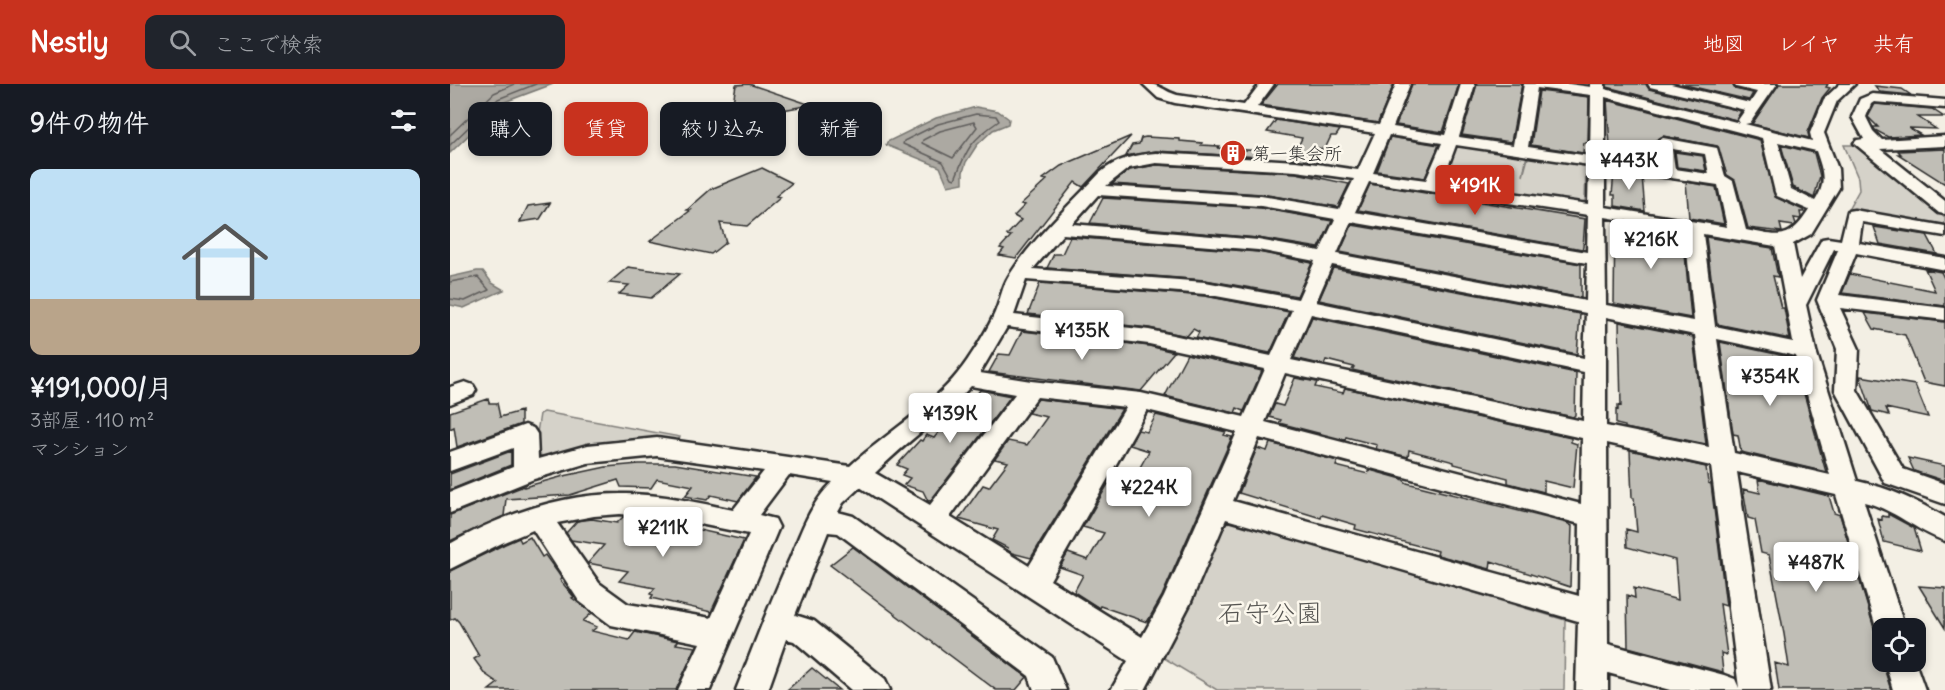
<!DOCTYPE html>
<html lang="ja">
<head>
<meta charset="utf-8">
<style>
	body { margin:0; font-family:Delius,"Klee One",sans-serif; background:#20242c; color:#f1f3f6; height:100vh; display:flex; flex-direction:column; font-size:22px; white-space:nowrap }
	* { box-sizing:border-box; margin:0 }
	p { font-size:20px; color:#9ea1a6 }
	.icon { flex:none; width:33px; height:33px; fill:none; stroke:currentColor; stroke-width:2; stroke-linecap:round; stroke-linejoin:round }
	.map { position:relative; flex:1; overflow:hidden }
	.details { display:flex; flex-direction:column; background:#171b24; width:450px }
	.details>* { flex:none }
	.hud { position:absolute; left:18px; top:18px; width:570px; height:54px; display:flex; gap:12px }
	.buttons { position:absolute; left:1422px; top:534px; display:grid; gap:12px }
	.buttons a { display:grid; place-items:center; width:54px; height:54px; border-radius:12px; background:#171b24; box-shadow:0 3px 9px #0003; font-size:30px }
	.price { position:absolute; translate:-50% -51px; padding:0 14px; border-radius:6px; background:#fff; color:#222; font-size:20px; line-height:39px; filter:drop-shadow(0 2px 3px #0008) }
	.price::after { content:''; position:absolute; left:50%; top:36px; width:18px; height:14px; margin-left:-9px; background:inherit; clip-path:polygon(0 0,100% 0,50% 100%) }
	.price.selected { background:#c8321e; color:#fff }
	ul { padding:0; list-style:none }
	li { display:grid; align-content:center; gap:12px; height:318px; padding:0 30px }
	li+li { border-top:2px solid #363941 }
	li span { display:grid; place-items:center; height:186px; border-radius:12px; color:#555 }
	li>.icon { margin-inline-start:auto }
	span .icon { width:108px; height:108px; fill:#fffc; stroke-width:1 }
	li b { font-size:26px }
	h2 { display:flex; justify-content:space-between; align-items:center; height:72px; padding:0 30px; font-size:26px }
	.chip { padding:0 21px; border-radius:12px; background:#171b24; box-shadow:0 3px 9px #0003; font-size:21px; line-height:54px }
	.chip.selected { background:#c8321e; color:#fff }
	header { display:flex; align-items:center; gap:36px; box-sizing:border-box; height:84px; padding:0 30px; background:#c8321e; color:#fff }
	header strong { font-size:28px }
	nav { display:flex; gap:33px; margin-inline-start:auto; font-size:21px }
	.search { width:420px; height:54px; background:#20242c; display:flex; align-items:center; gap:15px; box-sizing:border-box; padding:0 21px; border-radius:12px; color:#9ea1a6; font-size:22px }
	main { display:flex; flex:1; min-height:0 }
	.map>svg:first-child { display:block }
	.green { fill:#d5d2c9; stroke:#807e7a; stroke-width:1.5 }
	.water { fill:#aca9a2; stroke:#787772; stroke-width:1.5 }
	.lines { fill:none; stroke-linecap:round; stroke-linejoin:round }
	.shore { stroke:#5f5d5b; stroke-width:1.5 }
	.building { fill:#c0beb6; stroke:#2b2b2b; stroke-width:1.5 }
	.minor-casing { stroke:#2b2b2b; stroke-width:5 }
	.minor { fill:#fbf7ec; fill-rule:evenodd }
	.labels { text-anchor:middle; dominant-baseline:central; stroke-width:5; stroke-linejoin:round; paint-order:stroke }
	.far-poi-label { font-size:18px; fill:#2b2b2b; stroke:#fbf7ec; text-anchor:start }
	.near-park-label { font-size:26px; fill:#565552; stroke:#fbf7ec }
</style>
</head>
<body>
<header>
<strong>Nestly</strong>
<div class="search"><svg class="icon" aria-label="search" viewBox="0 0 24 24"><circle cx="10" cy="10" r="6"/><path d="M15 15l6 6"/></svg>ここで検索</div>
<nav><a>地図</a><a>レイヤ</a><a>共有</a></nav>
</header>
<main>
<section class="details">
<h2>9件の物件<svg class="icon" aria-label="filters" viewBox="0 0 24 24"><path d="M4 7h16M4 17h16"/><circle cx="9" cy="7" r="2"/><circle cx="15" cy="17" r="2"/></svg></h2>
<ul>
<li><span style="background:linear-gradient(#bfe0f5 70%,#b9a48a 0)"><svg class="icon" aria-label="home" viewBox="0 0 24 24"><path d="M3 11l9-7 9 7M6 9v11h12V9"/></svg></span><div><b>¥191,000/月</b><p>3部屋 · 110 m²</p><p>マンション</p></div></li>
</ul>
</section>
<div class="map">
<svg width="1495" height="606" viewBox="0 0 1495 606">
	<rect width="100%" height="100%" fill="#f3efe4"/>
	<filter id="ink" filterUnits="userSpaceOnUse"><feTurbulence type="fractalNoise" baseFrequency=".0167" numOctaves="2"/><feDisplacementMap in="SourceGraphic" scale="12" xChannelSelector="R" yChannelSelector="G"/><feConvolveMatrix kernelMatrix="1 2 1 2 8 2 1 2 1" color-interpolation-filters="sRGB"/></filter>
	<g filter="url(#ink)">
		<!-- green -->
		<path class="green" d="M1009,60L1077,70L1073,92L1079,70L1130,78L1136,82L1135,117L1130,119L998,98L992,94L1006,61Z
			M1394,61H1406L1495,134V142L1398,126L1409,106L1408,94Z
			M94,328L230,353L228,357H198L101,373L88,371L87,349L90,330Z
			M785,437L1115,536L1114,606H767L714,574L772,440Z"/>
		<!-- water -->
		<path class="water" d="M0,0H103L52,19L0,69Z
			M526,23L548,27L559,35L558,40L543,46L527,61L516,78L513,88V99L498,102L490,83L436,61L437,58L486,34Z
			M27,187H33L42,199L54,206L14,224L0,221V193Z"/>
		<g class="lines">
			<!-- shore -->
			<path class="shore" d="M526,30L546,32L549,37C521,56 517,64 505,95L502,94L493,78L453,60L454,57L488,40Z
				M524,38L527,43L503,74L472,59L473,56L490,47Z
				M0,51L44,9L65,0
				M0,61L48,15L86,0
				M0,198L28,193L39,206L15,217L0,215"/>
		</g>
		<!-- building -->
		<path class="building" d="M299,0L361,21L280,35L286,1Z
			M828,0H944L928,39L811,21Z
			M962,0H1009L993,48L946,41Z
			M1027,0H1072L1061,58L1012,51Z
			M1157,0H1196L1199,5L1291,27L1286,36L1157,3Z
			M1231,0H1282L1285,5L1303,9L1299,16Z
			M1329,0H1378L1376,3L1380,4L1372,14L1358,48L1359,54L1302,40Z
			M1425,2L1452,5L1461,11L1430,8Z
			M1089,7L1139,13L1138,59H1134L1133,69L1081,61Z
			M1157,16L1310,56L1325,113L1353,126L1354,128H1350L1351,133L1350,135L1344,134L1346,140L1344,142L1330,140L1332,148L1298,144L1285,96L1277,91L1267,62L1213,52L1203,58L1206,79L1165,73L1166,65L1160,62Z
			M1425,20L1482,25L1494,33H1468L1486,45L1459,44L1471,51L1438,53L1425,46L1423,43H1428L1418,33Z
			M826,36L890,46L886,52H881L875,65L867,64L860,77L842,75L852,54L817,48Z
			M681,52L633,103L625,98L566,174L549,171L554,165L550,164L561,152L557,151L571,136L564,132L575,121L571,120L597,96L593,95L611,82Z
			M696,53L730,55V57L752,59L751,61L769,62L768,64L811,67L807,73L706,67L676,72L682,61L689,60L691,54Z
			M940,53L989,61L975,94L927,87Z
			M1331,61L1364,69L1370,92L1364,114L1343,103Z
			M1495,65V100L1448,70H1451L1448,67Z
			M1225,68L1253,72L1256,87L1227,83Z
			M706,81L846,89L899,100L888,123L811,110L662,100L680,86Z
			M312,84L342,99L326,112L331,113L297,142L270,139L276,158L261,170L200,157L241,126H237L261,105Z
			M1164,88L1192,92L1195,127L1165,122V111H1162Z
			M1236,98L1266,103L1274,140L1239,134Z
			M920,100L1135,135L1133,163L1132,165L908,126Z
			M653,114L811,124L882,137L869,164L808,154L640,139Z
			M100,119L90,135L70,138L78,122Z
			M1165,137L1233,149L1241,234L1164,220Z
			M902,141L1131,180V214L890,168Z
			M1424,143L1477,151L1487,170L1430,160Z
			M620,153L808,168L862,179L847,212L755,196L597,184L604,170H612Z
			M1256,153L1322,164L1328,193L1323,192L1331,224H1334L1340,255L1267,240Z
			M178,183L230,190L201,214L169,210L179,201L159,199Z
			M883,184L1130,230L1127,270L869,216Z
			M1475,185L1491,188L1495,196V222L1392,209L1400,190L1485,207Z
			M590,199L755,212L839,228L820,269L746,254L749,248L743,245L737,252L699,244L578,230Z
			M1415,229L1495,238V302L1474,298L1455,251L1424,245Z
			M862,233L1126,289L1125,331L1123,333L902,286L904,283L876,276L874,281L844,274Z
			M1169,238L1243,253L1256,360L1175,344V342L1166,340V325L1168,326V321L1171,322Z
			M572,247L699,262L724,268L691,307L539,288L549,270L560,271Z
			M1270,258L1344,274L1376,388L1291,368L1288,351L1283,350Z
			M737,270L812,287L794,327L787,324L785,329L715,312Z
			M1410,292L1465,301L1478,333L1436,324L1439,331L1422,327Z
			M845,294L867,298L865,303L893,309L895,304L1121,354V358L1127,360L1123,404L1094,397V408L1058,399V394L1004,380V378L959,366L958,373L926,365L927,361L896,353L895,356L829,339L831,336L819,333L825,320L833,322Z
			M530,306L561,312L481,416L478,417L473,407L454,401L460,394L452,391L457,385L447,381L470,356L472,357L476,351L484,354L509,323L515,325Z
			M38,315L39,319H47L50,333L71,327V340L7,363L4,343L0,345V328Z
			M588,315L672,325L581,474L562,469L557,466L558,464L542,456L548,446L509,435L533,401L539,403L558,378L545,375L558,357L577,361L597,333L578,329Z
			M706,331L776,348L774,351L782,353L712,512L697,538L650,522L649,524L624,508L633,491L610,483L618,469L638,476L654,449L633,443L658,400L678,405L699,367L680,361L688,346L697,348Z
			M820,359L888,377L886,382L918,390L920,386L952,395L957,399L1117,439L1122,442L1120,503L1041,477L1040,485L987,471L988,467L905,445L906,441L872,431L871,434L789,409L807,364L817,367Z
			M1180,366L1256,383L1258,399L1261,400L1276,522L1270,520L1277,571L1271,569L1273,588L1178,563L1177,511L1185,514L1184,504L1228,516L1225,476L1177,463L1176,445L1187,448L1184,414H1182Z
			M61,367V381L0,406V390Z
			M1458,374L1495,382V397L1464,387Z
			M189,380H225L306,393L288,417L261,411L257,416L235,412L243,402L207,395L201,404L171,403L168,396L120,411L56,415L54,432L0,457V431L74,402V403L114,392L156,383Z
			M1308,395L1379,412L1384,429L1390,431L1427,554L1432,563V578L1441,606H1329L1325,579L1339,583L1334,550L1319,471L1311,469L1305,436L1298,434L1293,405L1310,409Z
			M1438,430L1464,444L1471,467L1434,458L1428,435L1432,436V432L1438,433Z
			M173,433L214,438L294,456L261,528L201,514L203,511L200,510L205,504L169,497L178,487L138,479L154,461L121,456L116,449L127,437L142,435L167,439Z
			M80,453L92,473L95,471L108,489L112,495L110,496L124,513L122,514L142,529L133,537L147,543L142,547L179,556L185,548L228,557L226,560L246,563L226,606H39L48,599L35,590L24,575L29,572L9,538L5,534L0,536V487L55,460L69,454L71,458Z
			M403,463L577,593L566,606H546L380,481Z
			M1469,502L1495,504V544Z
			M362,584L389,606H337Z"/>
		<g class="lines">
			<!-- minor casing -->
			<g class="minor-casing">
				<path id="minor" d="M693,0C712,0 711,6 727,11L794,21L810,0H824L807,23L929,41L946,0H960L943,43L995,51L1011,0H1025L1009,53L1063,61L1074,0H1119L1141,3V0H1155V5L1290,39L1288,36L1295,26L1200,3L1198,0H1221L1300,19L1307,8L1286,3L1284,0H1327L1300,39L1295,40L1362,57L1360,49L1374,15L1390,0H1405L1387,17L1374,49L1388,85L1389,104L1361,150L1343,160L1350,195L1372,155L1378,154L1391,156L1398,127L1404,126L1495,142V152L1412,138L1409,159L1495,174V186L1406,169L1389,211L1495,224V236L1390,224L1409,265L1407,306L1453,385L1495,400V420L1435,399L1385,306L1387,265L1367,216L1388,166L1384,165L1356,221L1366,267L1407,397C1440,404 1467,417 1495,433V457C1466,447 1444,425 1414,418L1455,544H1432V554L1429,553L1386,411L1287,388L1321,606H1220L1158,589V606H1126L1128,537L776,435L740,520L695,606H661L678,577L410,403L393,419L388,428L403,432L602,573L616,606H584L579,592L388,449L378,448L345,531L364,537L435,595L440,606H401L344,557L336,555L318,606H286C304,561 320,518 340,474C351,448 361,418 383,398L339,391L309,431L325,435L329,443L260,606H228L250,559L161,541L129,517L83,446L54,458L0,485V460C51,431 111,410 170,410C208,409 246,418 283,426L314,387L207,372L138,379L84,395L0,429V408L63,383V364L0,387V368L75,341L83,344L87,350L88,375L138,361L207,354L400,382C433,352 482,322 508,289C519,276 540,242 546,226C551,214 552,203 559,192C583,154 619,122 650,89C666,75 685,71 706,69L846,77L908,86L925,49L725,19L708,14ZM1087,4L1141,11L1140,72L1078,63ZM1155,13L1312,54L1325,108L1327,112L1359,126C1339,158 1329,152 1296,146L1283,97L1275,92L1267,64L1213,54L1205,59L1209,82L1155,74ZM939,51L992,59L976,96L923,89ZM1328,58L1366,67C1373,87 1377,98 1365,117L1341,105ZM1006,61L1139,81L1138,120L992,99ZM1222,65L1255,70L1259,90L1225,85ZM706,79L846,87L904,95L889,125L811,112L656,102L679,84ZM1155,84L1268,101L1277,143L1155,123ZM919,98L1138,131L1137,168L905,128ZM648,111L811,122L885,135L870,167L808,156L622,140ZM1155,133L1235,147L1244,237L1156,221ZM901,138L1137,179L1136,217L887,170ZM613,150L808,166L865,177L848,215L755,198L583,185ZM1253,150L1325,162L1343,258L1265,242ZM882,181L1136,229L1134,274L866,218ZM576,196L755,210L842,226L821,272L699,246L564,231ZM861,230L1134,288L1133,337L841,276ZM1156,233L1245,251L1259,363L1156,342ZM557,243L699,260L815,285L794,333L691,309L581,297L530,289ZM1267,255L1346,272L1380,391L1284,369ZM835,289L1132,354L1131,420L815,338ZM521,302L565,310L480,421L425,389C456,358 491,334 521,302ZM587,313L676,323L579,482L500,433ZM697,326L787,348L714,513L692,553L600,496ZM809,354L1130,440L1129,512L783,417ZM1157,359L1261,382L1289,604L1285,595L1274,591L1158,560ZM170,430L225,435L299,450L261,534L178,520L149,499L107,439L144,432Z
					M1422,10L1495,16V24L1424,18L1421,20L1416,33L1423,47L1432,56L1495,52V62L1430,65L1495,117V130L1489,129L1404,59L1407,56L1414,55L1402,33L1410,15Z
					M15,298L23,301L26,306L23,311L0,320V303Z
					M1435,578H1465L1475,606H1443Z"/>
			</g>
			<!-- minor -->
			<use href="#minor" class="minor"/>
		</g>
	</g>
	<!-- icons -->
	<defs>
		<g id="building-disc" transform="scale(1.35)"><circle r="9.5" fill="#c8321e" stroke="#fbf7ec"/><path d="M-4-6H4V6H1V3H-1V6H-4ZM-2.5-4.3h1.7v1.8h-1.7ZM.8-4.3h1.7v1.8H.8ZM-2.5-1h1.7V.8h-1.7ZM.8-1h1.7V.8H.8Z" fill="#fff"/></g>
	</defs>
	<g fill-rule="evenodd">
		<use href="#building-disc" x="783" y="69"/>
	</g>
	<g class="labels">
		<!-- far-poi labels -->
		<g class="far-poi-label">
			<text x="802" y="69">第一集会所</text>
		</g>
		<!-- near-park labels -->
		<g class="near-park-label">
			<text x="820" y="528">石守公園</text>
		</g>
	</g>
</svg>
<div class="buttons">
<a><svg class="icon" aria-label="locate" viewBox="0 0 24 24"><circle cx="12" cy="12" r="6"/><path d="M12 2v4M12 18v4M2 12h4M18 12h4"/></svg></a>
</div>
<b class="price" style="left:1179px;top:107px">¥443K</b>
<b class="price selected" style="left:1025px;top:132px">¥191K</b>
<b class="price" style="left:1201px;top:186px">¥216K</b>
<b class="price" style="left:632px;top:277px">¥135K</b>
<b class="price" style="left:1320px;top:323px">¥354K</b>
<b class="price" style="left:500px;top:360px">¥139K</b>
<b class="price" style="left:699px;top:434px">¥224K</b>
<b class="price" style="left:213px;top:474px">¥211K</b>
<b class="price" style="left:1366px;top:509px">¥487K</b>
<div class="hud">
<a class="chip">購入</a>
<a class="chip selected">賃貸</a>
<a class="chip">絞り込み</a>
<a class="chip">新着</a>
</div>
</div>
</main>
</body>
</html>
